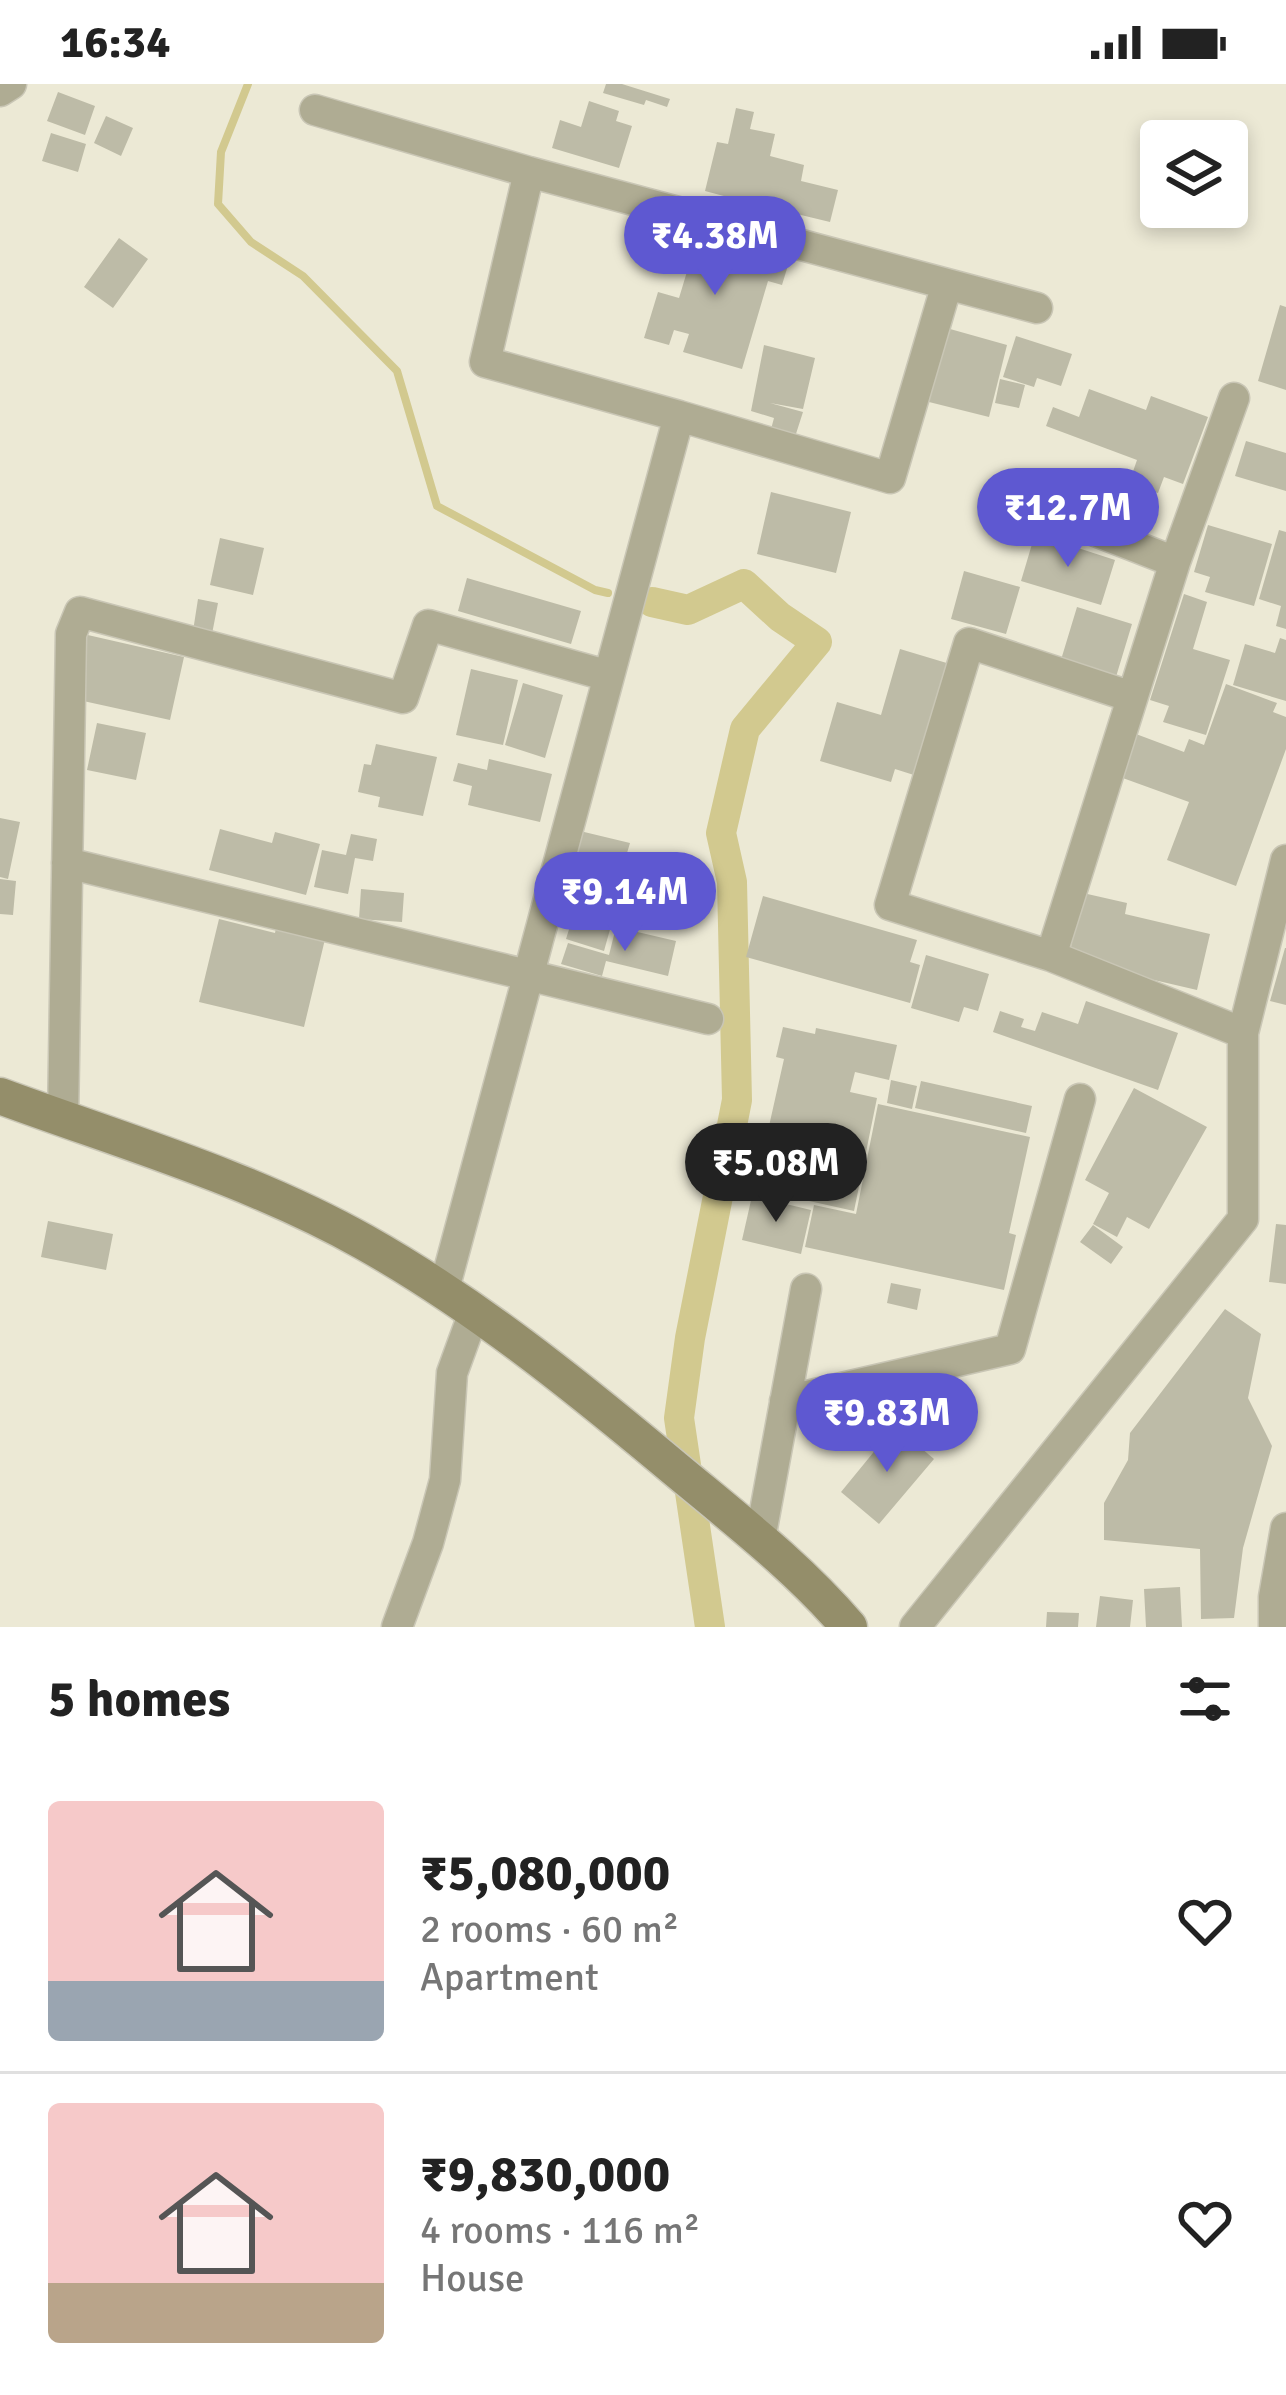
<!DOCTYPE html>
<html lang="en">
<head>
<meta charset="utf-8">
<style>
	body { margin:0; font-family:Signika,sans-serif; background:#f2f2f2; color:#222; height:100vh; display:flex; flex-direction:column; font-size:45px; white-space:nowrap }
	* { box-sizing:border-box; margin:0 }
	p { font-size:39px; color:#767676 }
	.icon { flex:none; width:66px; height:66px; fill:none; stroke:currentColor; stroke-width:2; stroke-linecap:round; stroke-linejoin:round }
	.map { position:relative; height:1543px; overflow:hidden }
	.panel { display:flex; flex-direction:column; background:#fff; flex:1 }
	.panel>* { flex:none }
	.controls { position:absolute; left:1140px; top:36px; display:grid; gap:24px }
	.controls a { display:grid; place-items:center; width:108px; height:108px; border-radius:12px; background:#fff; box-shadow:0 6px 18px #0003; font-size:60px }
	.price { position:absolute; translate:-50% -102px; padding:0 27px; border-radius:42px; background:#5e58d1; color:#fff; font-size:39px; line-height:78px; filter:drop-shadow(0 3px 6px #0008) }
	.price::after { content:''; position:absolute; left:50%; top:72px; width:36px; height:27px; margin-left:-18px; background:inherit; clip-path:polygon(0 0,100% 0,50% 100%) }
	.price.on { background:#222; color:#fff }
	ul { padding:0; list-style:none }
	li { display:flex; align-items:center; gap:36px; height:300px; padding:0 48px }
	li+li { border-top:3px solid #e0e0e0 }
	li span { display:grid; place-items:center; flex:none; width:336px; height:240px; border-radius:12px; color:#555 }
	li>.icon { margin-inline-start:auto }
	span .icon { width:144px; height:144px; fill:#fffc; stroke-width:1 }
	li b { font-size:51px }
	h2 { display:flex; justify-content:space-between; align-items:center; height:144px; padding:0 48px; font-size:51px }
	.status { display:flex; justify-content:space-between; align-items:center; height:84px; padding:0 60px; background:#fff; direction:ltr }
	.status svg { height:33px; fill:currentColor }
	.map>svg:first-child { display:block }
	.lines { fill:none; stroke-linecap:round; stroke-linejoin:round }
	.stream { stroke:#d2c98f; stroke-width:8 }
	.canal { stroke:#d2c98f; stroke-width:30 }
	.building { fill:#bdbba7 }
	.street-casing { stroke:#c9c6b5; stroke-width:33 }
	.secondary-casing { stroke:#c9c6b5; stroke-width:39 }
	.street { stroke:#afac93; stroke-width:30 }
	.secondary { stroke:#948e6a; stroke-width:36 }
</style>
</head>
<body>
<div class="status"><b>16:34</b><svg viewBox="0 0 49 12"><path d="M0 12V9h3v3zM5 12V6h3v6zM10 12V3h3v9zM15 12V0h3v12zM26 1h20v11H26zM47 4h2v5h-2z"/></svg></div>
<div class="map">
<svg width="1286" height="1543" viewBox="0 0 1286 1543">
	<rect width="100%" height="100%" fill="#ece9d5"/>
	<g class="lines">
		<!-- stream -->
		<path class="stream" d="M248,0L221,68L218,120L251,158L303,192L397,287L437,422L595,506L608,509"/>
		<!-- canal -->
		<path class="canal" d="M652,518L688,526L744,500L780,533L817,558L745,645L721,749L732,798L737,1016L690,1254L679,1334L710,1543"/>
	</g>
	<!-- building -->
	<path class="building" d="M606,0H622L670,15L667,23L646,16L644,21L603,9Z
		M58,8L95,22L85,51L47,37Z
		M589,17L619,27L616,37L632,42L619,84L552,64L560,36L581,43Z
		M736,24L754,28L750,45L775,50L770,72L804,81L801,97L838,106L830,138L772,124L770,133L732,124L735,115L705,107L717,58L728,60Z
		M106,32L133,44L121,72L94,59Z
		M51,49L86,60L78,88L42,77Z
		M679,145L789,178L782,201L768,197L742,285L683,268L689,250L674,246L669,261L644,254L658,208L679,214L689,181L670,175Z
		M119,154L148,175L113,224L84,203Z
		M1280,221L1286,223V306L1258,297Z
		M943,243L1007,261L989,333L925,317Z
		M1016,252L1072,270L1061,302L1037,294L1034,303L1003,293Z
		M764,261L815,274L803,325L770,319L803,328L794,356L770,349L774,334L751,327Z
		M1000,295L1025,301L1019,324L995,319Z
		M1089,305L1146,326L1151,312L1208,333L1183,400L1164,393L1158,409L1129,399L1137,376L1046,342L1053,323L1079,333Z
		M1246,357L1286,369V407L1235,392Z
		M771,408L851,428L836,489L757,470Z
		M1208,441L1272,460L1254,522L1205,508L1210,493L1194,488Z
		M1279,446L1286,448V545L1276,542L1281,522L1259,515Z
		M1035,450L1115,476L1101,521L1021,497Z
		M220,454L264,464L253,511L210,501Z
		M964,487L1020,503L1006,550L951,535Z
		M467,494L581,527L571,560L458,527Z
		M1184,510L1207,518L1193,565L1230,576L1206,651L1163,638L1169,622L1150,616Z
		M198,515L218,519L212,550L193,547Z
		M1077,523L1132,540L1112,606L1057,589Z
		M79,549L184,573L170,636L65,613Z
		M1280,554L1286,556V617L1233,601L1245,560L1275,569Z
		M900,565L950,580L917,692L895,685L891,698L820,677L837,618L881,631Z
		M471,585L518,596L503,661L456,651Z
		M523,599L563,611L545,674L505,661Z
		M1226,600L1277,619L1273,628L1286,633V665L1236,802L1167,776L1189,718L1120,693L1136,650L1184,668L1189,655L1204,661Z
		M97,639L146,649L136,696L87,686Z
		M376,660L437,673L423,732L378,723L380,713L358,708L364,680L371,681Z
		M489,675L552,690L540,738L468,721L472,702L453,697L458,679L487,686Z
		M0,734L20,738L8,795L0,793Z
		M220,745L272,759L275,748L320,760L306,811L209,786Z
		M580,747L630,759L627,769L646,774L635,820L567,804Z
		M351,750L377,755L373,777L355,774L348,810L314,803L322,766L346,771Z
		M0,795L16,797L13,831L0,830Z
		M361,805L404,809L402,838L359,835Z
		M1083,809L1127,819L1125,830L1210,850L1197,906L1068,876Z
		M763,812L917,856L910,878L920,881L910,919L746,873Z
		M577,820L614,831L604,867L566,855Z
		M219,835L275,849L277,839L326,851L304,943L199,918Z
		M616,843L676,857L668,892L606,877L602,892L561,880L568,859L609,871Z
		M1285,864H1286V921L1270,917Z
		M926,871L989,890L978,927L964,923L959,938L911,924Z
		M1086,917L1178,949L1158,1006L993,948L1000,927L1024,935L1021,943L1035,947L1042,928L1078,940Z
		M783,943L815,950L816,944L897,961L889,996L855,988L850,1008L877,1014L854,1127L755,1105L784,975L776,973Z
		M891,996L917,1002L912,1025L887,1019Z
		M921,997L1032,1022L1026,1049L915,1024Z
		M1134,1004L1207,1043L1149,1145L1127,1133L1117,1153L1093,1140L1109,1109L1085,1096Z
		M878,1020L1030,1053L1009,1149L1016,1151L1004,1206L805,1163L814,1121L856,1130Z
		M752,1112L811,1126L801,1170L742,1156Z
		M48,1137L113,1150L106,1186L41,1173Z
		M1276,1140L1286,1141V1200L1269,1198Z
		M1093,1141L1123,1163L1111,1180L1080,1158Z
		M891,1199L921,1205L917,1226L887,1219Z
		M1225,1225L1261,1250L1248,1314L1272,1362L1243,1464L1234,1534L1201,1535L1200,1465L1104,1456V1419L1128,1376L1130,1349Z
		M895,1342L934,1375L879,1440L841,1408Z
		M1180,1503L1182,1543H1146L1144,1505Z
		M1100,1512L1133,1516L1130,1543H1096Z
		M1047,1528L1079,1529L1078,1543H1046Z"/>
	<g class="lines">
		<!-- street casing -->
		<g class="street-casing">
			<path id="street" d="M0,7L11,0
				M315,26L529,88
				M947,200L1037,224
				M1234,314L1175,478L1051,872L1243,949
				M1008,413L1175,478
				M609,592L679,332L485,278L529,88L947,200L890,394L679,332
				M67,779L708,935
				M1051,872L890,821L969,559L1132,613
				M63,1035L71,550L80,528L403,614L428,541L609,592L444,1205
				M785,1317L1010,1265L1080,1015
				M760,1455L806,1205
				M397,1543L428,1459L445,1396L452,1289L475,1226
				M915,1543L1243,1135V949L1286,776
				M1274,1543V1513L1286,1444"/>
		</g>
		<!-- secondary casing -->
		<g class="secondary-casing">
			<path id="secondary" d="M0,1012C122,1057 250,1094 364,1158C474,1220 570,1297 667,1378C730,1431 795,1480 849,1543"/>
		</g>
		<!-- street -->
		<use href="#street" class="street"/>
		<!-- secondary -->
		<use href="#secondary" class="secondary"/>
	</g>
</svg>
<div class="controls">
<a><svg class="icon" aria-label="layers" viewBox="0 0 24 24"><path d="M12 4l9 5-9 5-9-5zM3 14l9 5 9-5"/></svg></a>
</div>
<b class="price" style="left:715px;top:214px">₹4.38M</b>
<b class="price" style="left:1068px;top:486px">₹12.7M</b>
<b class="price" style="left:625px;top:870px">₹9.14M</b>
<b class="price on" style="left:776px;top:1141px">₹5.08M</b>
<b class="price" style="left:887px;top:1391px">₹9.83M</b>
</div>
<section class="panel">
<h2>5 homes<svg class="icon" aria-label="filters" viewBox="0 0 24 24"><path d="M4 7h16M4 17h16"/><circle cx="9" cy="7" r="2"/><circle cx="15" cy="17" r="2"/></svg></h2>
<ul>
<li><span style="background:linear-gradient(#f6c9c9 75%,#9aa5b1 0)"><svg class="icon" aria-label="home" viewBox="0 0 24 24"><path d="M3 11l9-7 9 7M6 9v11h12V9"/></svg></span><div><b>₹5,080,000</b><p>2 rooms · 60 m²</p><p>Apartment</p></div><svg class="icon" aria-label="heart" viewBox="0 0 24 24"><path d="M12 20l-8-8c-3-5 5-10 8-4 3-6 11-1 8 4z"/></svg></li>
<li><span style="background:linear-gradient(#f6c9c9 75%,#b9a48a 0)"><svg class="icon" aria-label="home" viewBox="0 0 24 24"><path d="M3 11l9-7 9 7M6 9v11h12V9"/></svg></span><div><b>₹9,830,000</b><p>4 rooms · 116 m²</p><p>House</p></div><svg class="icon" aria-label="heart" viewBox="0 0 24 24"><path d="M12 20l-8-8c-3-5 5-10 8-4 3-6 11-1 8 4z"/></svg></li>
</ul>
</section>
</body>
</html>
